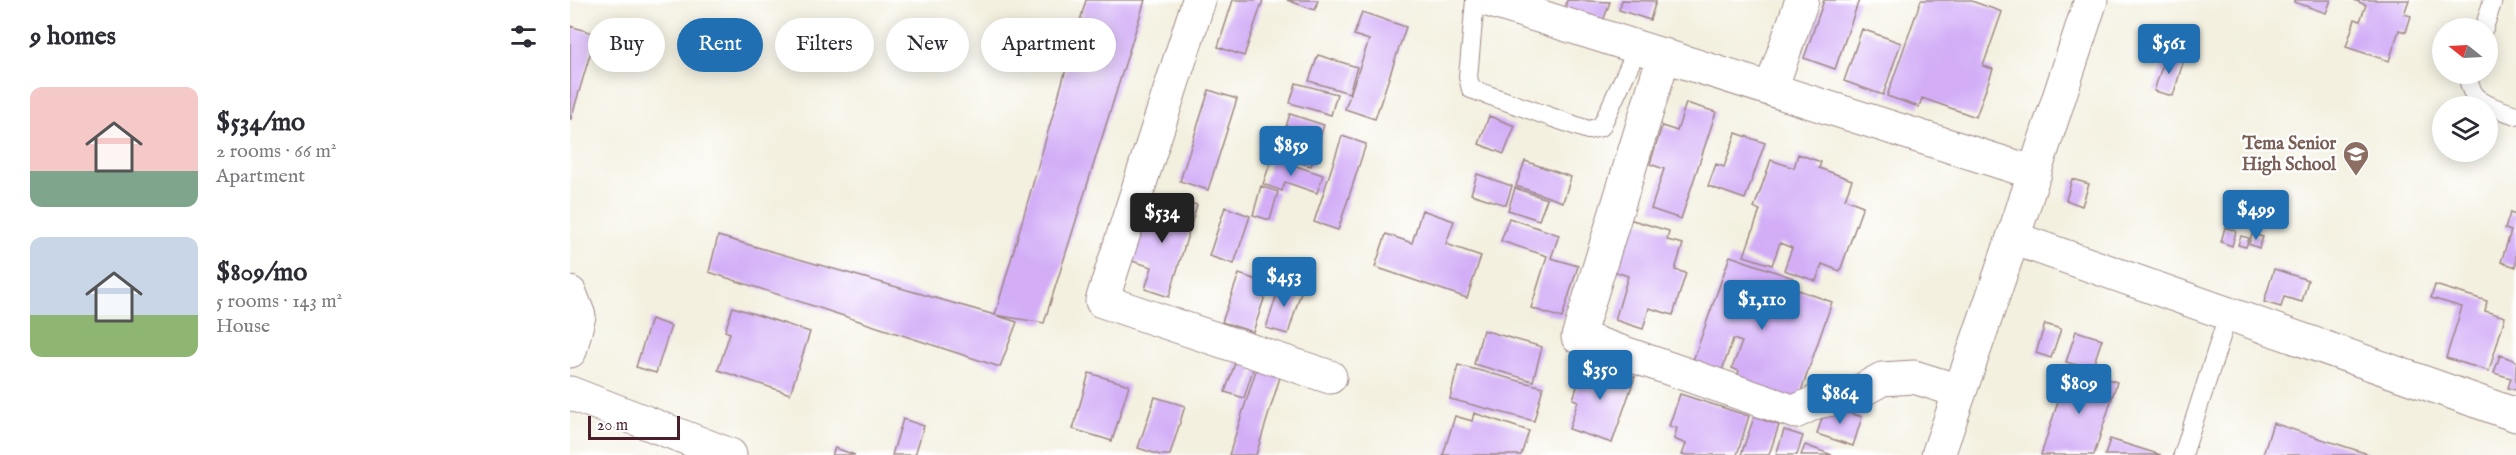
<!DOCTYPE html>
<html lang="en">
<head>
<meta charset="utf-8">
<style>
	body { margin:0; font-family:"IM FELL English",serif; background:#f7f7f7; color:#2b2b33; height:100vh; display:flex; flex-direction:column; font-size:22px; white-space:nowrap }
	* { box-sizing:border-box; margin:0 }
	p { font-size:20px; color:#7c7c81 }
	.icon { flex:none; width:33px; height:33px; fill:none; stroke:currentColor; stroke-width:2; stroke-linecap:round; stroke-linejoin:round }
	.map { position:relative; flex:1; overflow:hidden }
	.sheet { display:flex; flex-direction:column; background:#fff; width:570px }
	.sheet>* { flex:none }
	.hud { position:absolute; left:18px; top:18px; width:570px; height:54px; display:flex; gap:12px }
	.needle { width:39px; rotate:288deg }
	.tools { position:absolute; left:1862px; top:18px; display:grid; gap:12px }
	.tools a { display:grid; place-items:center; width:66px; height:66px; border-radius:50%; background:#fff; box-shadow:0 3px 15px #0003; font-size:30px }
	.scale { position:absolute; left:18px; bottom:15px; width:92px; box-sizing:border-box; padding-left:6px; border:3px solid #4a1f2b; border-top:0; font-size:16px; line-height:21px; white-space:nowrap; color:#4a1f2b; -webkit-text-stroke:4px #fff; paint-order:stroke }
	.price { position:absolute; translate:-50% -51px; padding:0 14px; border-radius:6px; background:#1f6fb2; color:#fff; font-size:20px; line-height:39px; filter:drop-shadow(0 2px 3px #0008) }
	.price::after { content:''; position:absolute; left:50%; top:36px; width:18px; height:14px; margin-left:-9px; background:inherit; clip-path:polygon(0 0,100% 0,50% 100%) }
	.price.active { background:#222; color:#fff }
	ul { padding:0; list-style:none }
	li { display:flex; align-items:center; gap:18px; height:150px; padding:0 30px }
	li span { display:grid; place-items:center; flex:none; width:168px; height:120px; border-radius:12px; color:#555 }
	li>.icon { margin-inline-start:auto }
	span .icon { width:72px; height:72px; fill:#fffc; stroke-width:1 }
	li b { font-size:26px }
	h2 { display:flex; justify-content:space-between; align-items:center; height:72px; padding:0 30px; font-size:26px }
	.chip { padding:0 21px; border-radius:27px; background:#fff; box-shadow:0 3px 15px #0003; font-size:21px; line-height:54px }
	.chip.active { background:#1f6fb2; color:#fff }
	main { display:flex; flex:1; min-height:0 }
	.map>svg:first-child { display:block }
	.building { fill:#d3aef7 }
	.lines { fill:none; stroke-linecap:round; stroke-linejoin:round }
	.lane-casing { stroke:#9e8885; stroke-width:20 }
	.street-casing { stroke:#9e8885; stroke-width:35 }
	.secondary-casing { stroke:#9e8885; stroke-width:35 }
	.lane { stroke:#fff; stroke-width:18 }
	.street { stroke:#fff; stroke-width:33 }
	.secondary { stroke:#fff; stroke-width:33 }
	.labels { text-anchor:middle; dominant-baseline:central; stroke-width:4.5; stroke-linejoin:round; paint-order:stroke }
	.education-label { font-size:18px; font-weight:bold; fill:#785e54; stroke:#fff; text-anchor:end }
</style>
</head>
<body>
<main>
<section class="sheet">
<h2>9 homes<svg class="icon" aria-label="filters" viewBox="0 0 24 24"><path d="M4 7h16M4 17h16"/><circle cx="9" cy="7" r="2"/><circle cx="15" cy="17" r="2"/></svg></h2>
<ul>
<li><span style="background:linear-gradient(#f6c9c9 70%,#7fa58c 0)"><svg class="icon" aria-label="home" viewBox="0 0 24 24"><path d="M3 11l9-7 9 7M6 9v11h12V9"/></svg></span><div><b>$534/mo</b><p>2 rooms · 66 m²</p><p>Apartment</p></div></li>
<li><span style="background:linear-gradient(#c9d6e8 65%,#8fb573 0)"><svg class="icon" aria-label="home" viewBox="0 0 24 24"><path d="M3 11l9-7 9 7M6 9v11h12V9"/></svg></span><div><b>$809/mo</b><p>5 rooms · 143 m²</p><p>House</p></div></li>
</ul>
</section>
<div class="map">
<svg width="1946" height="455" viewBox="0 0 1946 455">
	<rect width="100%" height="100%" fill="#fff"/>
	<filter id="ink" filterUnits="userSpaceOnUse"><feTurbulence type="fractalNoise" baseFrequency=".0167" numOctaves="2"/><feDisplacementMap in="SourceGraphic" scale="12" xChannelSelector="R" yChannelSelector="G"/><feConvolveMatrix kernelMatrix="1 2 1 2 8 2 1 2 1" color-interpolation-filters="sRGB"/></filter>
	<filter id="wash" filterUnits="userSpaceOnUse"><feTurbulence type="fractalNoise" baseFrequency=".008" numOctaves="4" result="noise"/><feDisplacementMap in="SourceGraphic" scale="24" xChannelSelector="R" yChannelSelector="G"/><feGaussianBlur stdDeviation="1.35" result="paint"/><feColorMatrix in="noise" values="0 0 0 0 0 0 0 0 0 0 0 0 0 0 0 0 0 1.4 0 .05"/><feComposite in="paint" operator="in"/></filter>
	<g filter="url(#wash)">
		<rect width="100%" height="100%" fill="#f3f0df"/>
		<g id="blocks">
			<!-- building -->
			<path class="building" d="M516,0H575L474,323L425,315L447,322L430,367L139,272L148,236L425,315Z
				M663,0H693L674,56L648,47Z
				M717,0H748L745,10Z
				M997,0L1040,2L1032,24L994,11Z
				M1052,0L1086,1L1080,20L1049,10Z
				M1254,0H1289L1265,69L1234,58Z
				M1351,0H1399L1432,12L1413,66L1423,69L1406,117L1352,98L1349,107L1317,96Z
				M1724,0H1761L1756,13L1724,2Z
				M1784,0H1839L1834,14L1841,16L1836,32L1829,30L1819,61L1776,47L1785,19L1790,21L1796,5Z
				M792,12L836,27L805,119L775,109L799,40L784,35Z
				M0,26L26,34L1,119H0Z
				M1292,29L1331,43L1313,95L1274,81Z
				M1596,54L1614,59L1603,96L1584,91Z
				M748,55L787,67L779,93L739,81Z
				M726,83L767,94L761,115L720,103Z
				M639,90L667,99L638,190L610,181Z
				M1116,103L1146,112L1111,219L1081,209L1094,169L1080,164L1092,126L1107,131Z
				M720,114L754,125L741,166L707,155Z
				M919,116L945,126L934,154L909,144Z
				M1166,133L1195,143L1175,199L1138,186L1146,164L1154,167Z
				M772,136L796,144L768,230L744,222Z
				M1228,154L1251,162L1249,168L1282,180L1275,199L1293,206L1270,271L1252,264L1246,281L1214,270L1222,248L1210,243L1202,265L1174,256L1190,210L1184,208L1201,160L1224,168Z
				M702,158L753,175L747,193L715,182L712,191L693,184Z
				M955,161L1001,177L993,202L946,186Z
				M907,174L942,186L936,205L901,194Z
				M1502,179L1519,184L1512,206L1496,200Z
				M691,186L708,192L700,220L683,215Z
				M945,188L977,199L969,220L938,210Z
				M604,198L627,205L599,297L575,289L582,267L555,259L571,210L597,219Z
				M655,207L680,216L664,264L639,256Z
				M852,210L884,221L876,244L911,256L897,298L805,267L816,234L842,243Z
				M1940,213L1946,215V267L1931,262L1941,231L1935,229Z
				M939,218L989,235L981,258L1008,266L992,318L961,308L977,256L931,241Z
				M1059,219L1099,231L1097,240L1113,244L1105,270L1116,273L1103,315L1079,308L1073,329L1045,320L1058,276L1043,271Z
				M1655,227L1666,231L1662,246L1651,242Z
				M1682,234L1693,237L1689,248L1679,244Z
				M1671,236L1679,238L1676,247L1668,245Z
				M1160,256L1223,278L1220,287L1262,302L1226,406L1164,384L1169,371L1162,368L1172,342L1163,339L1149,379L1120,369Z
				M1704,269L1738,280L1732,302L1714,297L1711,307L1694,302Z
				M669,274L699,284L683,332L652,322Z
				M711,282L732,289L718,334L696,328Z
				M1865,285L1917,301L1915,311L1935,317L1919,371L1876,358L1892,307L1861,298Z
				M163,307L240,332L220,394L148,370L160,333L155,331Z
				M81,319L101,326L86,373L66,367Z
				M1475,324L1491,329L1481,358L1466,353Z
				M913,330L972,347L963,381L904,364Z
				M1506,331L1532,339L1522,369L1496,362Z
				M1930,355L1946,361V390L1938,388L1941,378L1924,373Z
				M666,360L684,366L674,398L655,392Z
				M1016,360L1065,377L1042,443L999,429L1008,401L1003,399Z
				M888,365L973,387L964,421L880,399Z
				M687,367L711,374L686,455H659Z
				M1499,367L1547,382L1524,455H1471Z
				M519,373L559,385L542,441L503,429Z
				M1110,394L1179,416L1167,455H1112L1116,444L1104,439L1107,428L1099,426Z
				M585,397L615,406L600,455H590L568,448Z
				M1256,405L1292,417L1283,446L1247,434Z
				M904,413L959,431L951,455H873L885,416L902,421Z
				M1184,417L1209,425L1199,455H1171Z
				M333,419L354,426L345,455H322Z
				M1703,423L1801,455H1693Z
				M1214,430L1233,436L1227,455H1206Z
				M1540,439L1591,455H1535Z
				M1235,445L1262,455H1231Z
				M265,448L285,455H262Z"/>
		</g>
	</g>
	<g filter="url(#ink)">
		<use href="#blocks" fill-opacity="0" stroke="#9e8885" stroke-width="1.5"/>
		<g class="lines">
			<!-- lane casing -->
			<g class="lane-casing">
				<path id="lane" d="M905,0L898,77L901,89L1018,130L1031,127L1068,47
					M1914,28L1923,0
					M1899,74C1896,102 1925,108 1946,115
					M1613,455L1658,315"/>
			</g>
			<!-- street casing -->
			<g class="street-casing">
				<path id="street" d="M629,0L532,301L760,377
					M918,0L1465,173
					M1094,55L1008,337L1225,412L1246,402L1283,395L1312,379L1344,377L1389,391
					M1201,89L1232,0
					M1443,238L1521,0
					M0,293L9,316L0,351
					M0,393L160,455"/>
			</g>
			<!-- secondary casing -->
			<g class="secondary-casing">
				<path id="secondary" d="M1368,455L1443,238L1946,415"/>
			</g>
			<!-- lane -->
			<use href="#lane" class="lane"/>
			<!-- street -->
			<use href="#street" class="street"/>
			<!-- secondary -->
			<use href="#secondary" class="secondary"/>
		</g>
	</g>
	<!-- icons -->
	<defs>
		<g id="school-pin" transform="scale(1.35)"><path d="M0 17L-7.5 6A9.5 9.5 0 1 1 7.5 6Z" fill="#8d6e63" stroke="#fff"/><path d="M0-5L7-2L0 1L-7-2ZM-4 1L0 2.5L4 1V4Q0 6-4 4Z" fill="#fff"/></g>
	</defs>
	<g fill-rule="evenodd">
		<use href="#school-pin" x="1786" y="154"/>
	</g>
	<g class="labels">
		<!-- education labels -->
		<g class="education-label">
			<text x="1766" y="144">Tema Senior<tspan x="1766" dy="21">High School</tspan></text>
		</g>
	</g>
</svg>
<div class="tools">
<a><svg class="needle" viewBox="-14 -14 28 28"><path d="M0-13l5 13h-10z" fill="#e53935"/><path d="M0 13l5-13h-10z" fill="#7c7c81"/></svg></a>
<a><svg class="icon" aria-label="layers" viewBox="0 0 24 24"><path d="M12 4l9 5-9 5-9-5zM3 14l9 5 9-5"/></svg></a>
</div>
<div class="scale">20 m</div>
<b class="price" style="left:1599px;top:75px">$561</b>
<b class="price" style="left:721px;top:177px">$859</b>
<b class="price" style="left:1686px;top:241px">$499</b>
<b class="price active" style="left:592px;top:244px">$534</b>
<b class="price" style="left:714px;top:308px">$453</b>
<b class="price" style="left:1192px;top:331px">$1,110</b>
<b class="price" style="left:1030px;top:401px">$350</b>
<b class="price" style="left:1509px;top:415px">$809</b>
<b class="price" style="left:1270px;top:425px">$864</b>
<div class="hud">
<a class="chip">Buy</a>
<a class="chip active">Rent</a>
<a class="chip">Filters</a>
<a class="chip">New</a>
<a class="chip">Apartment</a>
</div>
</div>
</main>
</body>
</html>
